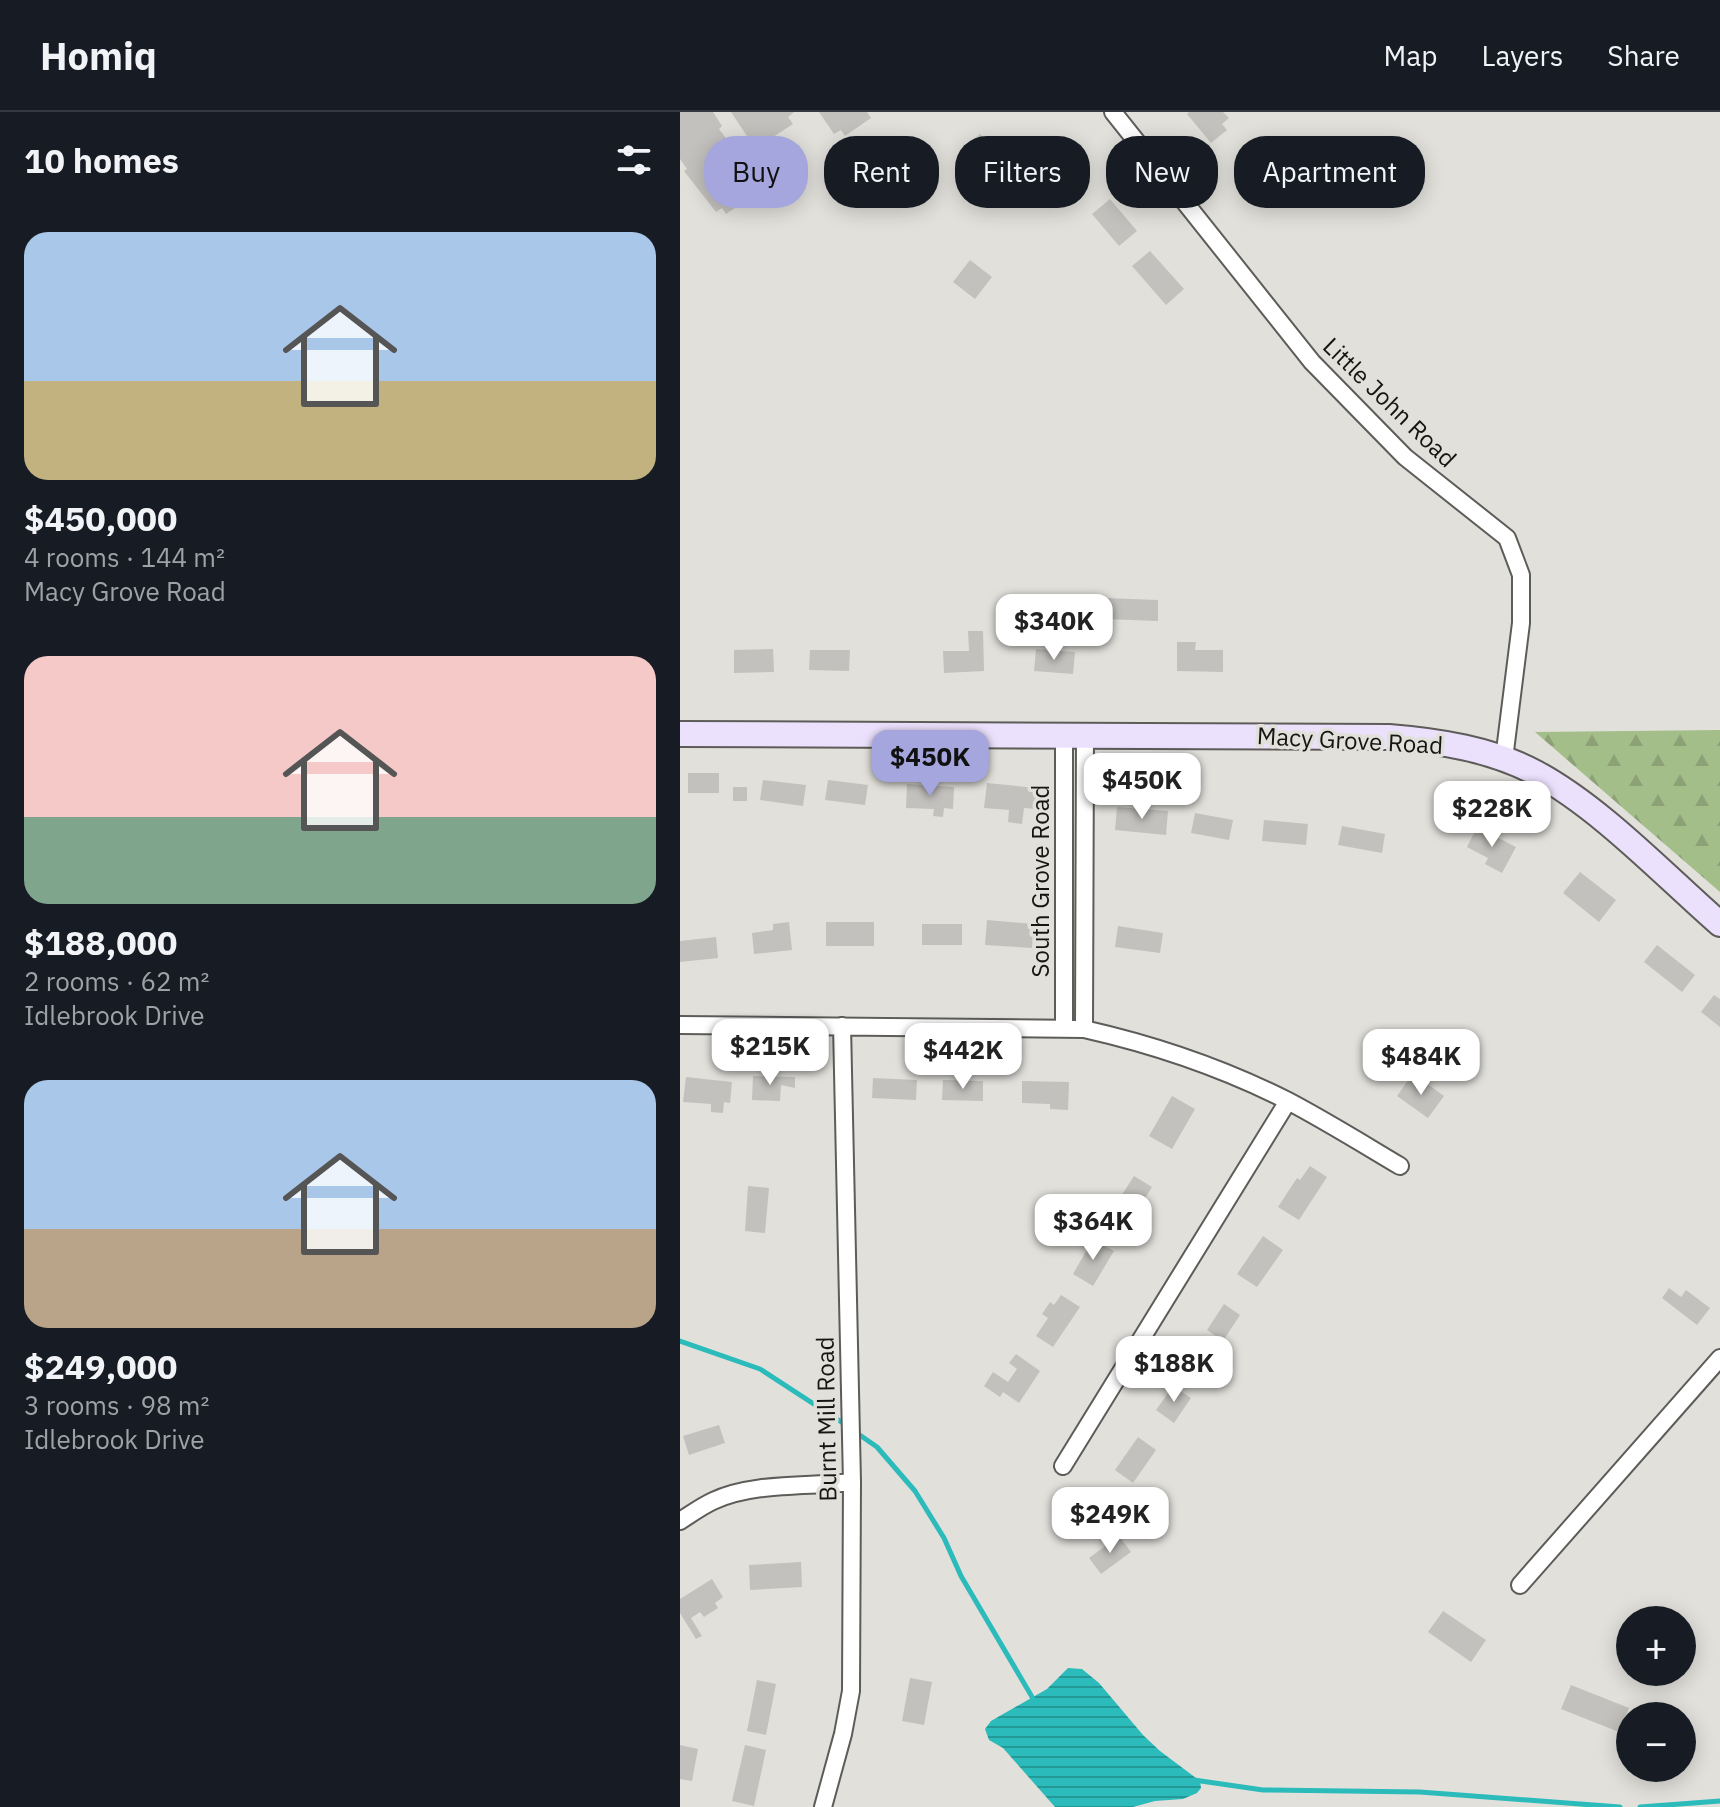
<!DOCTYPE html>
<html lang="en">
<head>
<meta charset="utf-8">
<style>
	body { margin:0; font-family:"IBM Plex Sans",sans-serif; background:#242831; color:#f1f3f6; height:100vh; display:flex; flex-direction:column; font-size:30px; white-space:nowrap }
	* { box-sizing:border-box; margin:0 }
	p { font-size:26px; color:#9ea1a6 }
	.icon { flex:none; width:44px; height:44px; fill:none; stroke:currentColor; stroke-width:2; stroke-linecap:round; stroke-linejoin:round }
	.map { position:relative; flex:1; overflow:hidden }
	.drawer { display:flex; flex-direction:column; background:#171b24; width:680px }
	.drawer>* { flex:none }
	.top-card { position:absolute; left:24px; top:24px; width:760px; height:72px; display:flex; gap:16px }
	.fabs { position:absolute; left:936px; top:1494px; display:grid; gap:16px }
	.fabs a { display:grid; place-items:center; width:80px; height:80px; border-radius:50%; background:#171b24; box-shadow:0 4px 20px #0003; font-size:40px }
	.price { position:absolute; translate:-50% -68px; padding:0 18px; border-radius:16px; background:#fff; color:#222; font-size:26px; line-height:52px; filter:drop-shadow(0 2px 4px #0008) }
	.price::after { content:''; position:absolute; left:50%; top:48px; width:24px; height:18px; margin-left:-12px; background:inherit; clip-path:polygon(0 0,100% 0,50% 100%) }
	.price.active { background:#a4a6dd; color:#111 }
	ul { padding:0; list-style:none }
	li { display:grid; align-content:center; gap:16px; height:424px; padding:0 24px }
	li span { display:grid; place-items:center; height:248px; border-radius:24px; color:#555 }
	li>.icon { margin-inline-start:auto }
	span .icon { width:144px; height:144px; fill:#fffc; stroke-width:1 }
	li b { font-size:34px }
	h2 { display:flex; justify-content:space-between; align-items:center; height:96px; padding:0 24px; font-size:34px }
	.chip { padding:0 28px; border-radius:32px; background:#171b24; box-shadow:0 4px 20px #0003; font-size:28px; line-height:72px }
	.chip.active { background:#a4a6dd; color:#111 }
	header { display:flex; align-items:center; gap:48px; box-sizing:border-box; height:112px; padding:0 40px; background:#171b24; border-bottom:2px solid #363941 }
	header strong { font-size:38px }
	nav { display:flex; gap:44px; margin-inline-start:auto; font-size:28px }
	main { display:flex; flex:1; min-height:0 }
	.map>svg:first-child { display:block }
	.forest { fill:url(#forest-firs) }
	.water { fill:url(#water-rules) }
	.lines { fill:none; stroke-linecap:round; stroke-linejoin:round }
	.stream { stroke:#2bbbbb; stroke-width:5 }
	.building { fill:#c3c1bd }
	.minor-casing { stroke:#5d5c59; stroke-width:20 }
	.secondary-casing { stroke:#5d5c59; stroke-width:28 }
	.minor { stroke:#fff; stroke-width:16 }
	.secondary { stroke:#ece1fd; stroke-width:24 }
	.labels { text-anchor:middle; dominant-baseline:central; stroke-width:7; stroke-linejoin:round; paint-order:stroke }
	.street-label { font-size:24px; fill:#151513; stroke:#e1e0db }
</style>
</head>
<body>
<header>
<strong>Homiq</strong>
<nav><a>Map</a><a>Layers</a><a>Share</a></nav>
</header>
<main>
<section class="drawer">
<h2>10 homes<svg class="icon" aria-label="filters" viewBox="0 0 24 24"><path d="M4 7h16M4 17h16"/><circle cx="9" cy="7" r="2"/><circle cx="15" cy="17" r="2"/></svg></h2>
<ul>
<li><span style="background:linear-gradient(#a9c7e8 60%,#c2b280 0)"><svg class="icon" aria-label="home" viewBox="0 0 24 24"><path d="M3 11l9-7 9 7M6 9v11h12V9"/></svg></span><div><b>$450,000</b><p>4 rooms · 144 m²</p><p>Macy Grove Road</p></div></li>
<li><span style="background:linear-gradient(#f6c9c9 65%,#7fa58c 0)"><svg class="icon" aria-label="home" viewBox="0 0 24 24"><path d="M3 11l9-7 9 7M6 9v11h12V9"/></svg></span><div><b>$188,000</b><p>2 rooms · 62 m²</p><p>Idlebrook Drive</p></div></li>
<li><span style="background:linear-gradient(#a9c7e8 60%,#b9a48a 0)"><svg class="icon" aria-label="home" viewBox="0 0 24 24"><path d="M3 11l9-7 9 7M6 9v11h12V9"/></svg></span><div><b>$249,000</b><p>3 rooms · 98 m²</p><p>Idlebrook Drive</p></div></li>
</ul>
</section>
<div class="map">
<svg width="1040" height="1695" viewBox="0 0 1040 1695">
	<defs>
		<pattern id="forest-firs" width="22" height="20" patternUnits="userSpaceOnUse" patternTransform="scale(2)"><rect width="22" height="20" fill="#a4be8a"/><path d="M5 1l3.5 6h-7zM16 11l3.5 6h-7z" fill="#8ca276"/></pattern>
		<pattern id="water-rules" width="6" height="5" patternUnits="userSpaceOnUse" patternTransform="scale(2)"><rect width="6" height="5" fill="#2bbbbb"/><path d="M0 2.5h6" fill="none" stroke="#249797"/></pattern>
	</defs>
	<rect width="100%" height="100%" fill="#e1e0db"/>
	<!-- forest -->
	<path class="forest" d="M1040,618V780L855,620Z"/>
	<!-- water -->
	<path class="water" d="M388,1556L402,1557L419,1571L463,1623L480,1639L520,1669L521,1676L517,1681L503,1687L475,1689L453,1695H375L323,1636L309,1628L305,1617L311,1609L367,1577Z"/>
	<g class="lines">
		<!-- stream -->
		<path class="stream" d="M0,1229L80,1257L166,1313
			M174,1319L197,1335L235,1379L264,1426L281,1464L355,1590
			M514,1668L583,1678L740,1680L940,1695
			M960,1695L1040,1689"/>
	</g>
	<!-- building -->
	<path class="building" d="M0,0H33L42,14L39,17L62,47L59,49L76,74L69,78L73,84L46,102L42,96L36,100L4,59L7,57L0,47Z
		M51,0H114L108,5L113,12L81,33L76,26L71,30Z
		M139,0H187L191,6L165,24L161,18L154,22Z
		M509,0H543L549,6L542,12L547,18L531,31L507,2Z
		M300,22L326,54L310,67L284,36Z
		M376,29L399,55L384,69L361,43Z
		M648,36L662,47L647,66L633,55Z
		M430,87L457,119L439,134L412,102Z
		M470,139L504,177L486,193L452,154Z
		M290,148L312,165L295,187L273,170Z
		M424,486L478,488V509L423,507Z
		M288,519H303L304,559L264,561L263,539H289Z
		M497,530H516L515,538H543V560L497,559Z
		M93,537L94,560L54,561V538Z
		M356,537L395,540L393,562L354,559Z
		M130,538H170L169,559L129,558Z
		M8,661H39V681H8Z
		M83,668L126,673L123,694L80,688Z
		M148,668L188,673L185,693L145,688Z
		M307,671L357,676L355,697L344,696L342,712L328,710L329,698L304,696Z
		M227,672L274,675L273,697L264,696L263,705L253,704L254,697L226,696Z
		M53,675H67V689H53Z
		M437,695L488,699L486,723L435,718Z
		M515,701L553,708L549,728L511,721Z
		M584,708L628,712L626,733L582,729Z
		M662,714L705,722L702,741L658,733Z
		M797,715L836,735L822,761L805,752L808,746L787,735Z
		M900,760L936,788L919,810L883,781Z
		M307,808L354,812L352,836L305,833Z
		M109,810L112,838L74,842L72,821L93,818V812Z
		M146,810H194V834H146Z
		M242,812H282V833H242Z
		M438,814L483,821L480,841L435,835Z
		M36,825L38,846L0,850V829Z
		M977,833L1015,863L1002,880L964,850Z
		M1034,883L1040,887V915L1021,900Z
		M73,964L115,965V976L101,973L100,989L72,988Z
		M6,965L52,970L50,991L44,990L43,1001L31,1000V992L3,990Z
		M193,966L237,968L236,988L192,986Z
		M729,967L738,973L742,968L764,984L748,1006L717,984Z
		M263,968L303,969V989L262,988Z
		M342,969L389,970L388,998L370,997V992L342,991Z
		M492,984L515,997L492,1037L469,1024Z
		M630,1054L647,1065L619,1108L598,1095L617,1066L620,1068Z
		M454,1064L472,1075L454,1104L436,1092Z
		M68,1074L89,1076L85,1121L65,1119Z
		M583,1124L603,1138L577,1175L557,1162Z
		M413,1127L434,1139L413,1174L393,1162Z
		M989,1176L1001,1185L1006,1178L1030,1196L1017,1213L982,1186Z
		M381,1183L400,1195L373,1235L356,1224L368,1206L362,1202L370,1190L374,1193Z
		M544,1192L560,1203L543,1229L527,1218Z
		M336,1242L360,1259L339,1291L323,1280L320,1285L304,1274L313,1260L328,1270L337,1257L329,1251Z
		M493,1274L511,1286L494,1311L476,1298Z
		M39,1313L45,1331L9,1343L3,1324Z
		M458,1325L476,1338L453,1371L435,1358Z
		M439,1424L451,1440L421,1462L409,1446Z
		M121,1450L122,1475L70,1478L69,1453Z
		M32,1467L43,1485L35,1491L38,1496L24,1505L20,1500L11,1506L22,1524L16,1527L0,1501V1487Z
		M763,1499L806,1528L791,1550L748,1520Z
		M230,1566L252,1570L244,1613L222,1609Z
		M77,1568L96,1572L86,1623L67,1619Z
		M891,1573L949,1596L939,1620L881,1597Z
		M0,1633L18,1637L12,1669L0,1667Z
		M65,1633L86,1638L74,1694L52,1689Z"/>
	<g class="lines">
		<!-- minor casing -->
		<g class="minor-casing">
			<path id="minor" d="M433,0L632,250L725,345L827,426L841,463V511L824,647
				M0,913L404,917C475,933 543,956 608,989C646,1009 683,1032 720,1054
				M384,917V622
				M404,917L405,622
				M383,1354L608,989
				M0,1409C11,1402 22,1394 33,1389C73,1370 129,1375 172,1370
				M840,1473L1040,1246
				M143,1695L163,1622L171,1579L172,1370L162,914"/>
		</g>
		<!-- secondary casing -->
		<g class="secondary-casing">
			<path id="secondary" d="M0,622L709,625C759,629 811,637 856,661C921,696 984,763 1040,812"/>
		</g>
		<!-- minor -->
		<use href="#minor" class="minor"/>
		<!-- secondary -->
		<use href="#secondary" class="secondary"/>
	</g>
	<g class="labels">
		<!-- street labels -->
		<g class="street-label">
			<text transform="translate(710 290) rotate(44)">Little John Road</text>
			<text transform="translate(670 628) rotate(3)">Macy Grove Road</text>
			<text transform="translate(360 769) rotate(-90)">South Grove Road</text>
			<text transform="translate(146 1307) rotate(-91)">Burnt Mill Road</text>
		</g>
	</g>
</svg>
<div class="fabs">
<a>+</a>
<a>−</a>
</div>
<b class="price" style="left:374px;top:550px">$340K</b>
<b class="price active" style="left:250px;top:686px">$450K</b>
<b class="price" style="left:462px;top:709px">$450K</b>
<b class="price" style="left:812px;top:737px">$228K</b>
<b class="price" style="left:90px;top:975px">$215K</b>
<b class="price" style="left:283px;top:979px">$442K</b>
<b class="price" style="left:741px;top:985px">$484K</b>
<b class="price" style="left:413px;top:1150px">$364K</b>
<b class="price" style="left:494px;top:1292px">$188K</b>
<b class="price" style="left:430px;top:1443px">$249K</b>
<div class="top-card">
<a class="chip active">Buy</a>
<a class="chip">Rent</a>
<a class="chip">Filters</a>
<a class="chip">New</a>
<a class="chip">Apartment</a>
</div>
</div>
</main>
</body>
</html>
